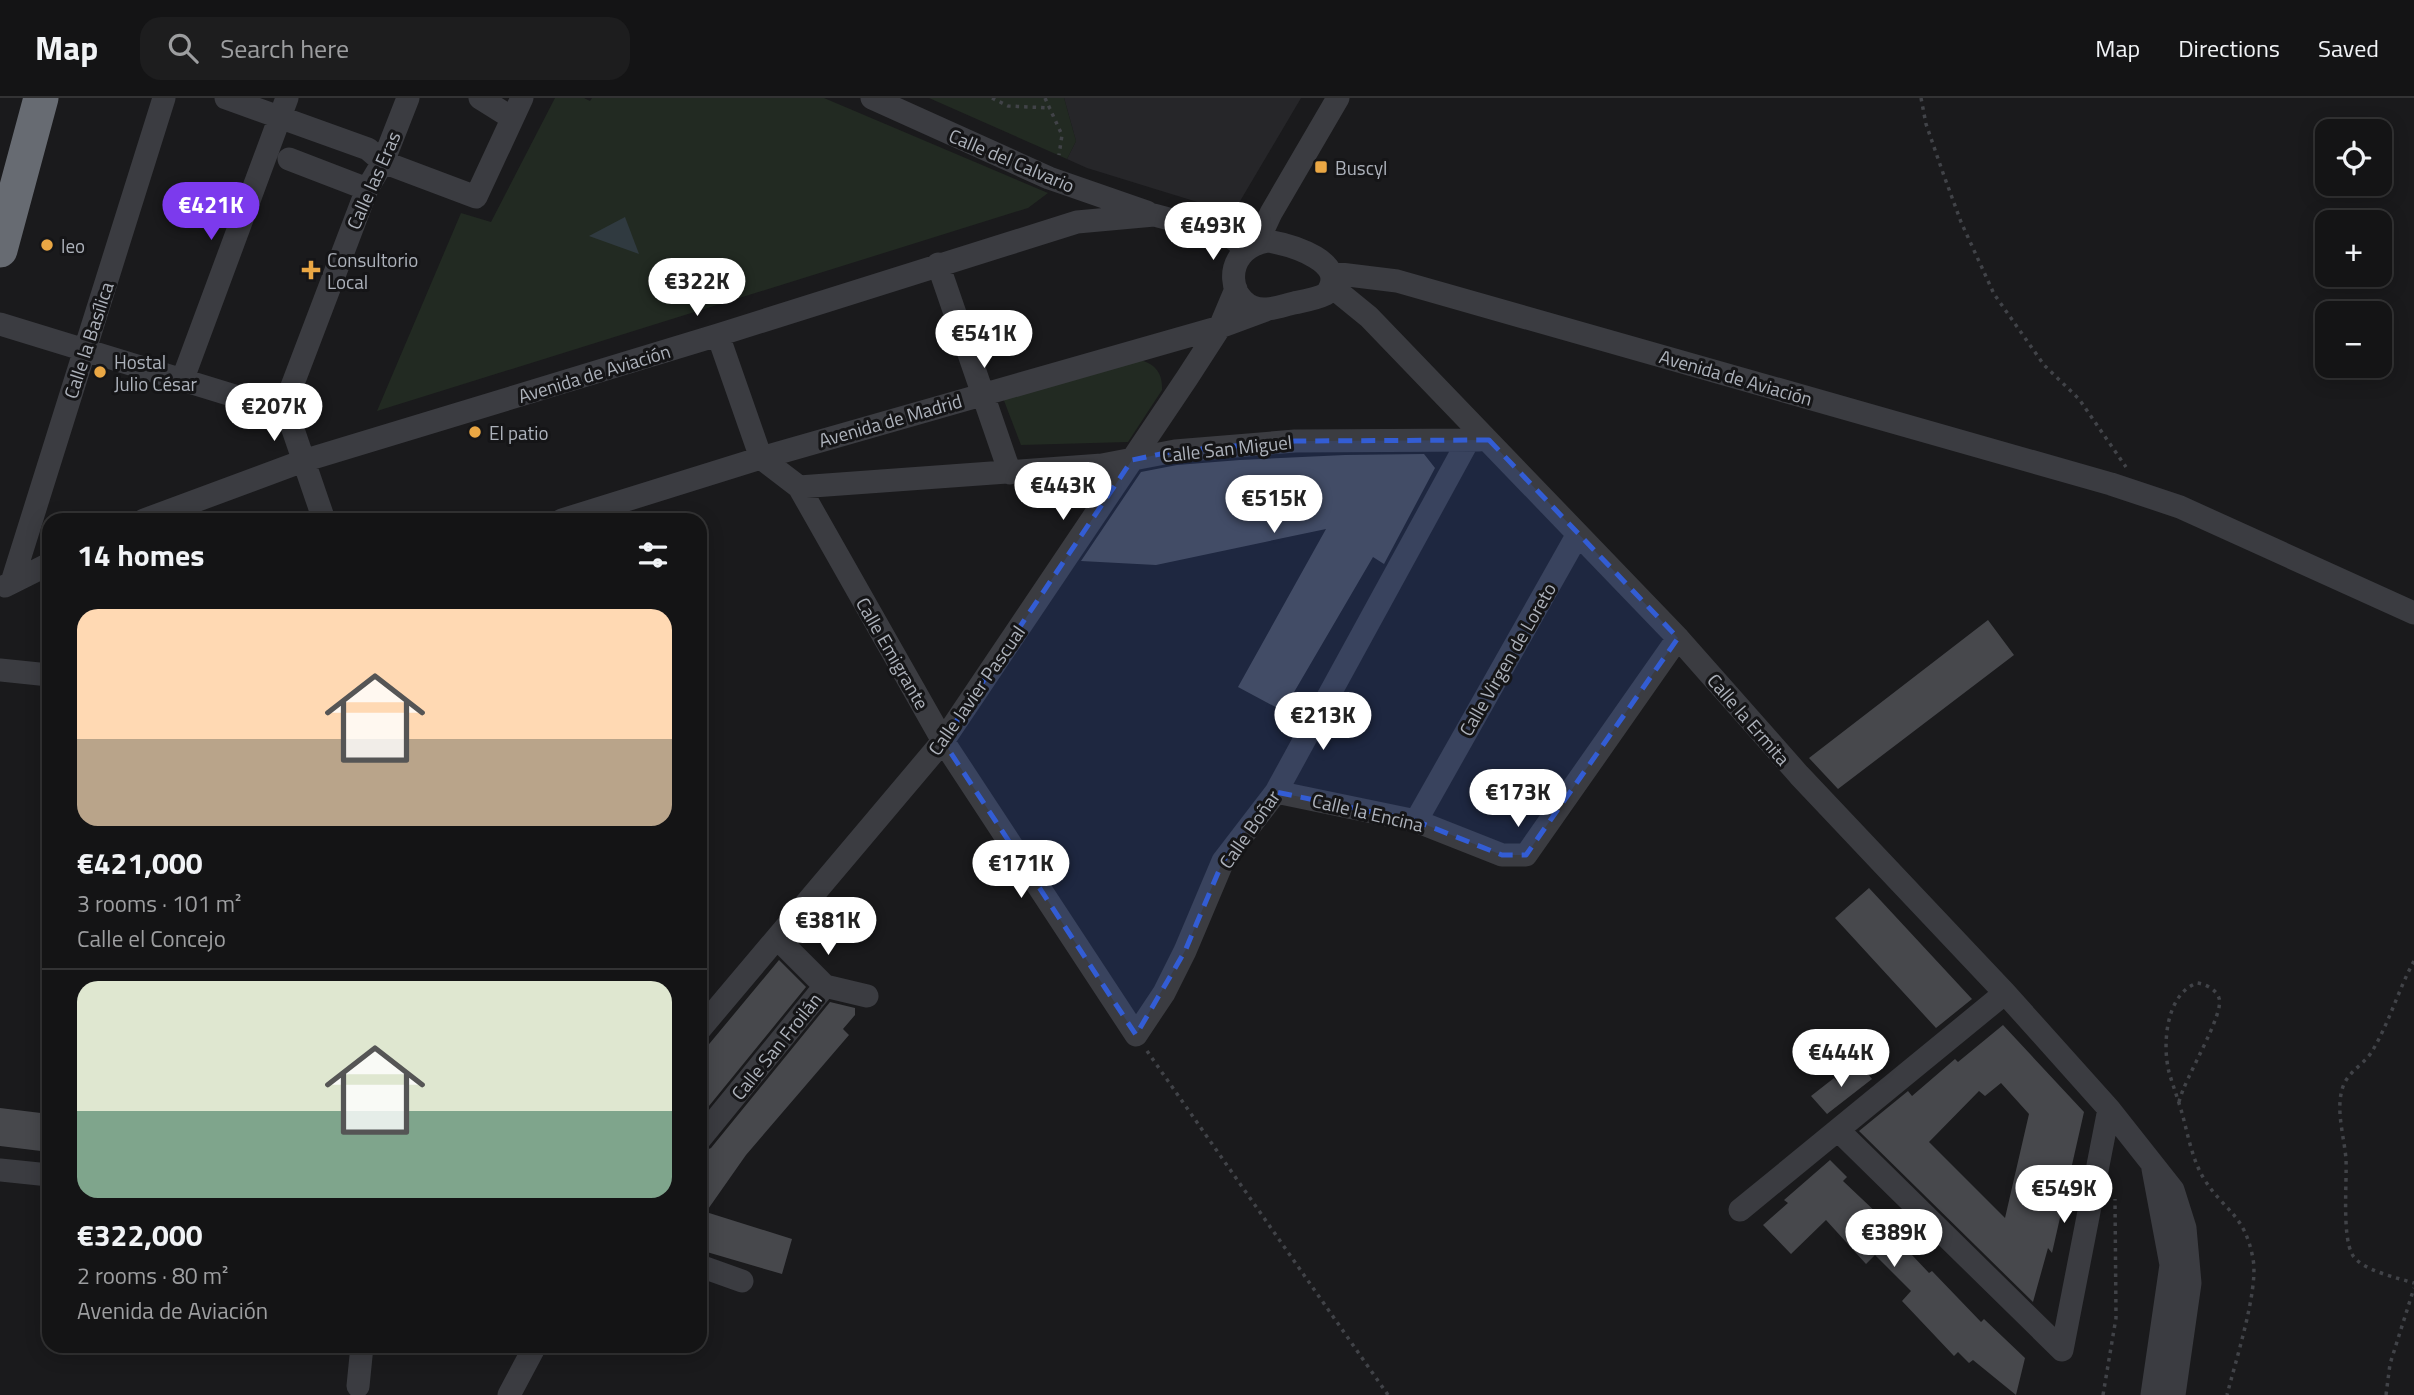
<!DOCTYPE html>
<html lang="en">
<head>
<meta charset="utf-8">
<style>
	body { margin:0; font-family:"Titillium Web",sans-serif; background:#1d1d1e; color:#f1f3f6; height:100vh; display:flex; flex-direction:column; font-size:26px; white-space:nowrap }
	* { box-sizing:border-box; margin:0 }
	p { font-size:23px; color:#9d9ea0 }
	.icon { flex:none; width:38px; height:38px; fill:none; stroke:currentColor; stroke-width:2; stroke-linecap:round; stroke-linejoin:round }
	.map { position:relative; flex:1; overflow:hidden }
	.side { position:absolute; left:42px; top:415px; width:665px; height:840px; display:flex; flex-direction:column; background:#141415; border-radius:21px; box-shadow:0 4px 18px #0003,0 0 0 2px #333334 }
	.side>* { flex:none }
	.buttons { position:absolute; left:2315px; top:21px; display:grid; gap:14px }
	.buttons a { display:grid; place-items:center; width:77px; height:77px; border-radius:14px; background:#141415; box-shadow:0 4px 18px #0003,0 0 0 2px #333334; font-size:35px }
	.price { position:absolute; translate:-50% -60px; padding:0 16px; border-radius:24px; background:#fff; color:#222; font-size:23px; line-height:46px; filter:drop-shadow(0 2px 4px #0008) }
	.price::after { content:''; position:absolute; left:50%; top:42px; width:21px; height:16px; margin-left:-10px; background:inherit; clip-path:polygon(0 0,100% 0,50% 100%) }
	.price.on { background:#7c3aed; color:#fff }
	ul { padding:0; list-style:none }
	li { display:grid; align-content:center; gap:14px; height:371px; padding:0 35px }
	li+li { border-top:2px solid #333334 }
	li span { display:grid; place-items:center; height:217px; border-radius:21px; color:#555 }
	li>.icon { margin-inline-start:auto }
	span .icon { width:126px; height:126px; fill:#fffc; stroke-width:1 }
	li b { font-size:30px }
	h2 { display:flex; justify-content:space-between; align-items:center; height:84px; padding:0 35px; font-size:30px }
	header { display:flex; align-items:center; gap:42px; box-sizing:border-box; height:98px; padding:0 35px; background:#141415; border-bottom:2px solid #333334 }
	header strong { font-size:33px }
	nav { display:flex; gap:38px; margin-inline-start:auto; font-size:24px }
	.search { width:490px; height:63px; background:#1d1d1e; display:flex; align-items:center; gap:18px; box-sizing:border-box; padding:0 24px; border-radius:21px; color:#9d9ea0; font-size:26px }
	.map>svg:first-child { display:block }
	.built { fill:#262629 }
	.green { fill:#222a22 }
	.water { fill:#303a40 }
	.building { fill:#47484c; fill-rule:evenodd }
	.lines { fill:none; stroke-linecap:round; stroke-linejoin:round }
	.path { stroke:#414348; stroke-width:3.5; stroke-dasharray:3.5 5; stroke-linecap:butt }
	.minor { stroke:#3b3c41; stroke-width:23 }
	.highway { stroke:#676b72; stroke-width:35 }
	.marked { fill:#335dd4; fill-opacity:0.2; stroke:#335dd4; stroke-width:5; stroke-dasharray:14 9; stroke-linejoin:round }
	.poi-dot { fill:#eaa744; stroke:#151517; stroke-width:2.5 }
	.labels { text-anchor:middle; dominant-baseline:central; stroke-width:6; stroke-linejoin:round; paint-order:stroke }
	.street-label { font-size:19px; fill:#adb2bb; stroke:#151517 }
	.poi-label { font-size:19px; fill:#adb2bb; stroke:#151517; text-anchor:start }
</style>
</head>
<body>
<header>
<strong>Map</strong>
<div class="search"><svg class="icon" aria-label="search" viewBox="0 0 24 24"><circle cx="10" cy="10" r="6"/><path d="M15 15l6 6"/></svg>Search here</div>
<nav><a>Map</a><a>Directions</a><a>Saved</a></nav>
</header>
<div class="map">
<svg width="2414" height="1297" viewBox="0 0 2414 1297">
	<rect width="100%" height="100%" fill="#1a1a1c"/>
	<!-- built -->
	<path class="built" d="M1064,0H1301L1233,115L1087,70L1067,61L1076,43Z"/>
	<!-- green -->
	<path class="green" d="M555,0H584L590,3L592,0H824L1048,95L1028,110L377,313L461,115L491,124Z
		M929,0H1064L1076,43L1067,61Z
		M1137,261C1154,265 1163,274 1162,292L1128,344L1021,347L1003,300Z"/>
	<!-- water -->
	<path class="water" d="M625,119L639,156L589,138Z"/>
	<!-- building -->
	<path class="building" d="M1424,356L1435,370L1384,466L1373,459L1283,613L1238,589L1326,431L1156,467L1081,463L1141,374L1177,367L1240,362L1345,357Z
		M1988,522L2014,557L1838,691L1809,660Z
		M1869,790L1972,901L1936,930L1835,820Z
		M779,862L806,889L700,1019V957Z
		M830,904L855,910V917L843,931L849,937L746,1057L706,1114L792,1141L782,1176L700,1152V1055L711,1050Z
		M2003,927L2084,1014L2052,1155L2048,1150L2033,1204L1859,1033L1908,993L1912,998L1955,961L1958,964ZM2001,985L2029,1016L2005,1120L1929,1044L1979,993L1985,998Z
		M1860,966L1872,981L1827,1016L1811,998L1834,980L1837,983Z
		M0,1010L49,1016V1054L0,1048Z
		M1830,1062L1847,1079L1843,1083L1898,1135L1895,1139L1929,1175L1932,1173L1981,1224L1984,1221L2025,1260L2016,1297L1973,1262L1969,1265L1958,1254L1954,1258L1902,1203L1911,1193L1875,1157L1866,1166L1826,1122L1791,1156L1763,1127L1788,1105L1784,1102Z"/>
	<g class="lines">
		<!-- path -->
		<path class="path" d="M992,0L1008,8L1050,10
			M1045,0L1062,37L1059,57
			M1921,0L1926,26L1943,75L1961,124L1994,196L2044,267L2079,301L2126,369
			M2414,863C2398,892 2389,926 2371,955C2362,968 2346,975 2342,992C2336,1013 2344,1038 2346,1061C2347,1084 2342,1137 2352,1156C2360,1172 2398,1180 2414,1185
			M1147,953L1388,1297
			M2179,1004C2184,981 2225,916 2219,900C2216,891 2205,886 2197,885C2166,896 2162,946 2169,974C2173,988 2178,1001 2182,1015C2188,1037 2192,1061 2204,1081C2225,1114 2245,1116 2253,1161C2259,1191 2235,1265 2227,1297
			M2103,1297L2116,1220L2115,1101
			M2386,1297L2390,1266L2414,1190"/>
		<!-- minor -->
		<path class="minor" d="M226,0L368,51L383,64L476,99L522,0
			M480,0L512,20
			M872,0L1049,80L1147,114
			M289,61L367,91
			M1268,143C1291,147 1351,164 1326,196C1316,201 1304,203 1294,205C1285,207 1275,211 1266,211C1227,213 1218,151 1268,143Z
			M1257,145L1271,115L1338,0
			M938,166L1010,375
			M1332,175L1397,183L2111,386L2180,409L2414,515
			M1331,188L1369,219L1678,540L1799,677L2005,895L2109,1011L2173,1092L2185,1130L2190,1185L2174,1297
			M0,226L287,314
			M718,237L761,360L799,389L943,643L1136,937L1164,895L1185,853L1223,763L1276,694L1468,343
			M182,283L287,0
			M799,389L1102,367L1175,353L1295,343L1479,342
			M144,422L303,363L718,237L1077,124L1154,117L1229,137L1246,151
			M324,422L287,314L289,296L367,91L383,64L408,0
			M562,422L761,360L1220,229L1266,212
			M12,484L164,0
			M5,488L49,466
			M0,572L49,577
			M1276,694L1416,723L1502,757H1526L1678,540
			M1416,723L1578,436
			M777,840L825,888L867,898
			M700,931L943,643L1187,280L1220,229L1236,191
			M1838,1032L2062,1252
			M700,1041L825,888
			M0,1072L49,1077
			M1740,1112L2005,895
			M700,1168L742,1183
			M2062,1252L2109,1011
			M358,1288L362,1248
			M509,1297L535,1248
			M2152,1297L2171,1167L2153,1071"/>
		<!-- highway -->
		<path class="highway" d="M0,152L41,0"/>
	</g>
	<!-- marked area -->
	<path class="marked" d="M1489,342L1678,540L1526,757H1502L1416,723L1276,694L1223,763L1185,853L1136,937L943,643L1132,362L1175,353L1295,343Z"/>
	<!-- markers -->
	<g class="poi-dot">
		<rect x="1314" y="62" width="14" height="14" rx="3.5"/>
		<circle cx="47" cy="147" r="7"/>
		<path d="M307.5 161.5h7v7h7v7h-7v7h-7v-7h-7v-7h7z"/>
		<circle cx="100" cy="274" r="7"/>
		<circle cx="475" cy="334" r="7"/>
	</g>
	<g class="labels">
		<!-- street labels -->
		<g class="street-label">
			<text transform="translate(1012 62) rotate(23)">Calle del Calvario</text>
			<text transform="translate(373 82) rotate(-66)">Calle las Eras</text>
			<text transform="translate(88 242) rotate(-72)">Calle la Basílica</text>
			<text transform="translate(594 275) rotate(-17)">Avenida de Aviación</text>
			<text transform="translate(1736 279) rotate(16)">Avenida de Aviación</text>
			<text transform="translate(890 322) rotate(-16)">Avenida de Madrid</text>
			<text transform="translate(1227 350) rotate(-6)">Calle San Miguel</text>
			<text transform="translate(893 555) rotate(60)">Calle Emigrante</text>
			<text transform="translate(1507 561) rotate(-60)">Calle Virgen de Loreto</text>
			<text transform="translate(976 592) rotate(-55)">Calle Javier Pascual</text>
			<text transform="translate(1749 621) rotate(49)">Calle la Ermita</text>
			<text transform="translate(1368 714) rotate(13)">Calle la Encina</text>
			<text transform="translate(1249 731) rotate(-55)">Calle Boñar</text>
			<text transform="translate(776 948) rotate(-51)">Calle San Froilán</text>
		</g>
		<!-- poi labels -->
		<g class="poi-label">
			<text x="1335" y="69">Buscyl</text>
			<text x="61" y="147">leo</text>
			<text x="327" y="161">Consultorio<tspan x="327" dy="22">Local</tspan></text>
			<text x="114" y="263">Hostal<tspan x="114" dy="22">Julio César</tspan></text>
			<text x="489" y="334">El patio</text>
		</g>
	</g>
</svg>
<div class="buttons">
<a><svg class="icon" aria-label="locate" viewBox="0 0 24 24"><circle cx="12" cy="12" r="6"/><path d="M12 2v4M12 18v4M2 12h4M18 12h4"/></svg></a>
<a>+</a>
<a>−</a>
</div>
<b class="price on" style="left:211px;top:144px">€421K</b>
<b class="price" style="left:1213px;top:164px">€493K</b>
<b class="price" style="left:697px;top:220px">€322K</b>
<b class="price" style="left:984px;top:272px">€541K</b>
<b class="price" style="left:274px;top:345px">€207K</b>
<b class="price" style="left:1063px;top:424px">€443K</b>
<b class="price" style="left:1274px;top:437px">€515K</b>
<b class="price" style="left:1323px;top:654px">€213K</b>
<b class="price" style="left:1518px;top:731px">€173K</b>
<b class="price" style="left:1021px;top:802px">€171K</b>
<b class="price" style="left:828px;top:859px">€381K</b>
<b class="price" style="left:1841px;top:991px">€444K</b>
<b class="price" style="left:2064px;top:1127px">€549K</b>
<b class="price" style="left:1894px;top:1171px">€389K</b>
<section class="side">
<h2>14 homes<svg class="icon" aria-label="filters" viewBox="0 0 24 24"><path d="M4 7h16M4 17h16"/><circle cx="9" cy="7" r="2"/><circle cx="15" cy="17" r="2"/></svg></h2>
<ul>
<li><span style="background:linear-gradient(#ffd9b3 60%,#b9a48a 0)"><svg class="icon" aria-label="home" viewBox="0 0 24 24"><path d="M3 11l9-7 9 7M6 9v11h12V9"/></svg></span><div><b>€421,000</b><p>3 rooms · 101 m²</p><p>Calle el Concejo</p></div></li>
<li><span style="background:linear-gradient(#dfe7d0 60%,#7fa58c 0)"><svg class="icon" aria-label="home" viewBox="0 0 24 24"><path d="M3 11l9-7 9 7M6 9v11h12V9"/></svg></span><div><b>€322,000</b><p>2 rooms · 80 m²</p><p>Avenida de Aviación</p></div></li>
</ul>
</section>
</div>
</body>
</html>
